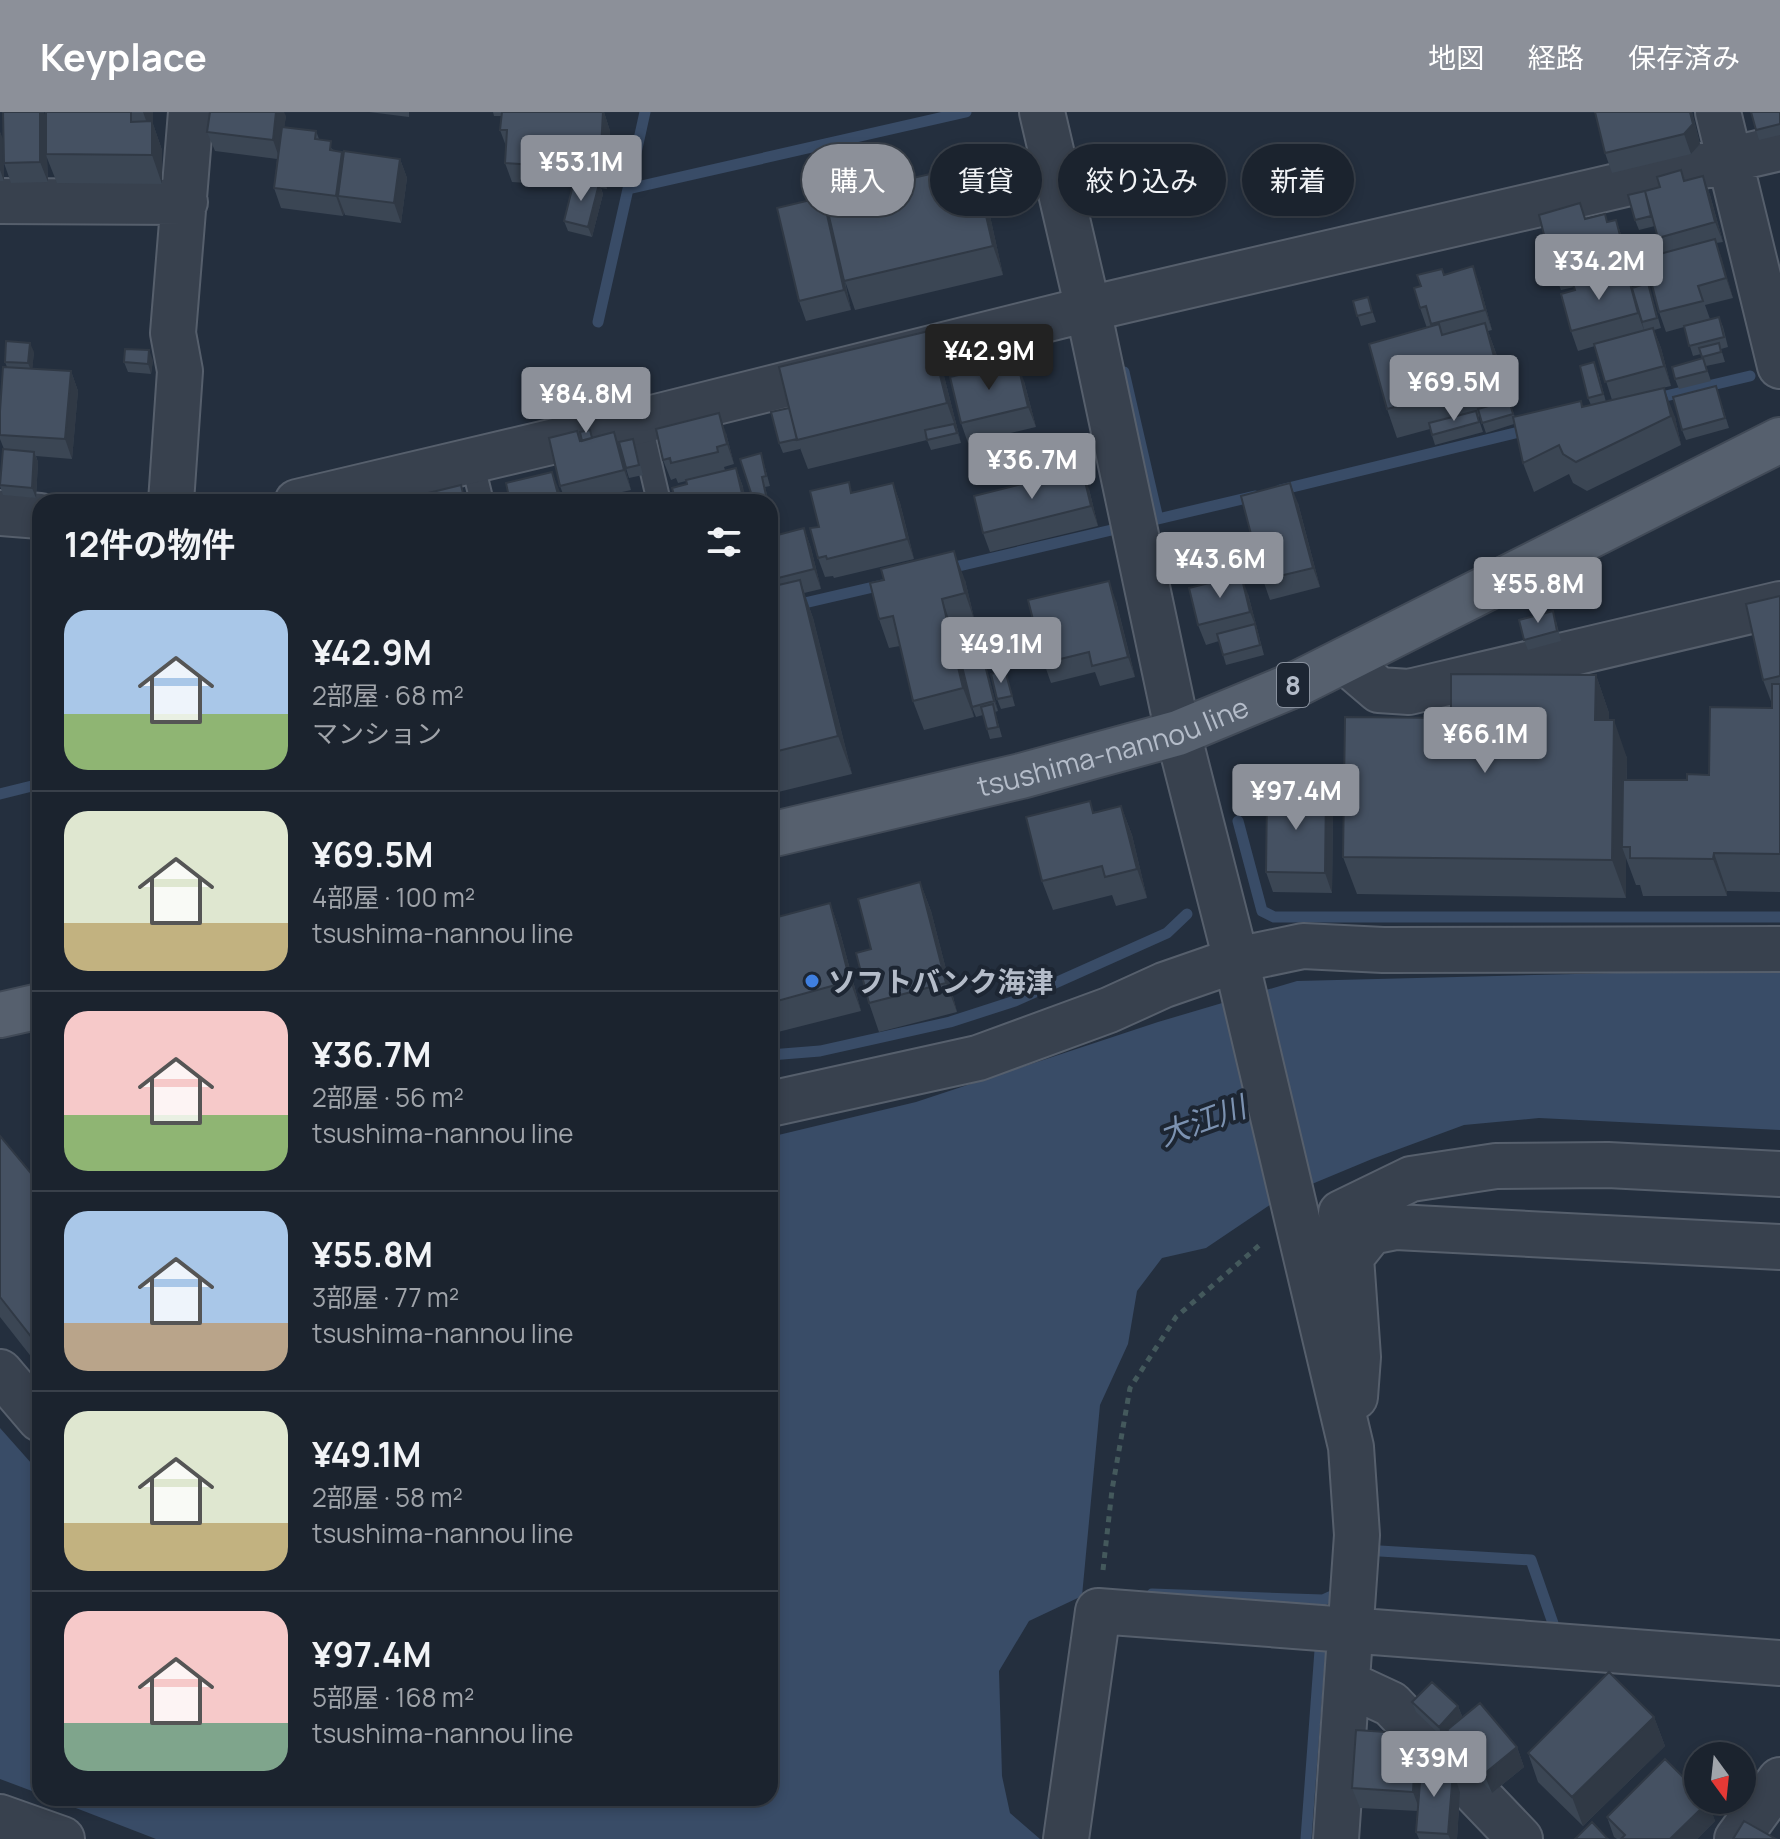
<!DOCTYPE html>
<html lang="ja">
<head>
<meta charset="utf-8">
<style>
	body { margin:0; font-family:Manrope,"Noto Sans JP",sans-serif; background:#282f3a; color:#f1f3f6; height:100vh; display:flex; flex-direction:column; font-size:30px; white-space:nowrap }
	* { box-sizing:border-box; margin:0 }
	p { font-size:26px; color:#a0a4aa }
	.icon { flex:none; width:44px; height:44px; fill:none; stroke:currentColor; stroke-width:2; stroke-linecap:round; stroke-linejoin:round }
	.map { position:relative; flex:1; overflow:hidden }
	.panel { position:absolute; left:32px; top:382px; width:746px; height:1312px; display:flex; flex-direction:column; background:#1b232e; border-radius:24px; box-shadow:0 4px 12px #0003,0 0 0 2px #39404a }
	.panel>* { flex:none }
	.banner { position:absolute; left:802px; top:32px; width:760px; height:72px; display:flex; gap:16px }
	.needle { width:52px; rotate:165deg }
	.fabs { position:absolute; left:1684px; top:1630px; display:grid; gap:16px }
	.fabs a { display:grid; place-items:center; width:72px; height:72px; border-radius:50%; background:#1b232e; box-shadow:0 4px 12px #0003,0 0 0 2px #39404a; font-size:40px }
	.price { position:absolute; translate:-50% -68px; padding:0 18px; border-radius:8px; background:#8c9099; color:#fff; font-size:26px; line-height:52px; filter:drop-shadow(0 2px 4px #0008) }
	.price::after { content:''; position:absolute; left:50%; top:48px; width:24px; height:18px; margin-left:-12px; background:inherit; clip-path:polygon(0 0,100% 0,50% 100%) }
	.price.active { background:#222; color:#fff }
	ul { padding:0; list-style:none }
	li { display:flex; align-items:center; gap:24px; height:200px; padding:0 32px }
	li+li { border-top:2px solid #39404a }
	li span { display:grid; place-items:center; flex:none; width:224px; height:160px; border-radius:24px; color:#555 }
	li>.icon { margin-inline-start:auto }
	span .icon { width:96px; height:96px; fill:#fffc; stroke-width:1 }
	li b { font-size:34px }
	h2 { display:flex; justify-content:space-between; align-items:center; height:96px; padding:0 32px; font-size:34px }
	.pill { padding:0 28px; border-radius:36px; background:#1b232e; box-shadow:0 4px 12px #0003,0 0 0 2px #39404a; font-size:28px; line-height:72px }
	.pill.active { background:#8c9099; color:#fff }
	header { display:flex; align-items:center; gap:48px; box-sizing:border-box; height:112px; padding:0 40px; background:#8c9099; color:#fff }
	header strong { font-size:38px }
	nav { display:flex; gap:44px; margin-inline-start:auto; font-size:28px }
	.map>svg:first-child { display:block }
	.water { fill:#394c67 }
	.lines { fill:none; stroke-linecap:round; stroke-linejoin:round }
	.stream { stroke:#394c67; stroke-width:11 }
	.service-casing { stroke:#565f6c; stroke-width:26 }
	.minor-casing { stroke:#565f6c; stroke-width:48 }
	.primary-casing { stroke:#414a57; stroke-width:48 }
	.path { stroke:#44595c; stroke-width:5; stroke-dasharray:6 6; stroke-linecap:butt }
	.service { stroke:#38414e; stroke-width:22 }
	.minor { stroke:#38414e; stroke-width:44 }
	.primary { stroke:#56606e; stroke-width:44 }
	.wall { fill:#3b4654 }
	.shaded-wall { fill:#303945 }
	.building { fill:#455162; stroke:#303945; stroke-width:2 }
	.shop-dot { fill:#3f7fe0; stroke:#1d2633; stroke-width:3 }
	.labels { text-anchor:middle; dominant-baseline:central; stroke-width:8; stroke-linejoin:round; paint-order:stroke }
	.shield { fill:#1d2633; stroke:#878f9c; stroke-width:2 }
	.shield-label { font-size:26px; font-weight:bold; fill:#b4bcc9 }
	.street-label { font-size:28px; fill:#b4bcc9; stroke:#1d2633 }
	.poi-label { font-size:28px; font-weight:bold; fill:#b4bcc9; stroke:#1d2633; text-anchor:start }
	.water-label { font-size:30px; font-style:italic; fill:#7c92b1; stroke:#1d2633 }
</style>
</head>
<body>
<header>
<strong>Keyplace</strong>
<nav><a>地図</a><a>経路</a><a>保存済み</a></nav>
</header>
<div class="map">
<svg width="1780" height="1727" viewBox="0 0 1780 1727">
	<rect width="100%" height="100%" fill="#242f3e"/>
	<!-- water -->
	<path class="water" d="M1780,857V1018L1539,1006L1464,1013L1372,1047L1283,1084L1206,1136L1162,1146L1137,1179L1128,1232L1100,1293L1082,1484L1029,1509L999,1559L1002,1664L1010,1701L1040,1727H156L50,1686H770V1025L916,990L1158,910L1297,869Z
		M0,1316L40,1361V1682L0,1667Z"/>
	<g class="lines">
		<!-- stream -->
		<path class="stream" d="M628,77L645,0
			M598,210L628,77L966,0
			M1124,260L1158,407L1255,384
			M1653,287L1750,264
			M1280,378L1527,318
			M946,457L1120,416
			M770,499L882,473
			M0,682L40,672
			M1238,709L1262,799L1274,805H1780
			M770,943L820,939L950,910L1015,889L1167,821L1187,802
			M1380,1439L1531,1448L1555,1517L1564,1518
			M1152,1482L1323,1488L1334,1483
			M1306,1727L1321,1525"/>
		<!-- service casing -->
		<g class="service-casing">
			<path id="service" d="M640,309L659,390
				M472,349L482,390"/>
		</g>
		<!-- minor casing -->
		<g class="minor-casing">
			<path id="minor" d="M1042,0L1088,197L1178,621L1236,848L1351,1335L1357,1423L1336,1727
				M1718,0L1780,254
				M0,89L185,90
				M171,390L180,259L173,221L191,0
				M297,390L640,309L1088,197L1780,36
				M0,401L40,404
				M1345,549L1379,578L1409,580L1780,492
				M770,992L978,946L1109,898L1164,873L1236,848L1303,834L1383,838L1780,837
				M1351,1145L1341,1101L1411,1067L1496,1054L1608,1053L1780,1062
				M0,1260L40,1307
				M1355,1285L1358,1245L1351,1145L1371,1120L1396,1115L1780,1135
				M1348,1572L1391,1592L1520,1727
				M0,1705L62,1727
				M1066,1727L1098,1499L1780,1551
				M1737,1727L1780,1668"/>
		</g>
		<!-- primary casing -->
		<g class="primary-casing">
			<g id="primary">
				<path id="s1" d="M770,723L1021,664L1178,621L1301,570L1780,328"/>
				<path d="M0,903L40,894"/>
			</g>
		</g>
		<!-- path -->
		<path class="path" d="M1103,1458L1112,1378L1130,1276L1176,1205L1262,1131"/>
		<!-- service -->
		<use href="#service" class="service"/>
		<!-- minor -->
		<use href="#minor" class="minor"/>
		<!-- primary -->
		<use href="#primary" class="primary"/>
	</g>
	<!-- wall -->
	<path class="wall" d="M46,0H153V12L162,38V72L57,71L47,46L48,70L11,71L4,51V69H0V20L3,29L46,5Z
		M369,0H409V5Z
		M493,0H604L610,19L607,77L601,76L603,82L592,125L568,119L564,109L573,74L512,70L505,51L506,34L500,18L501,4H494Z
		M1595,0H1692L1700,32L1691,42L1612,61L1605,41Z
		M1780,0V23L1759,28L1756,18Z
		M286,4L284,15L316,19L319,27L335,39L342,40L344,43L400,47L407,66L401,111L345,103L344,100L343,104L281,96L274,76L277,47L215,39L207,20Z
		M1681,58L1685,68L1703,64L1710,83L1723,130L1716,131L1733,186L1705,193L1710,207L1719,205L1723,215L1728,235L1721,237L1725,250L1706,254L1711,269L1679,277L1675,267L1702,246L1701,242L1693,244L1684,215L1666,220L1659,200L1662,141H1663L1655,114L1639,118L1635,108L1660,75Z
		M884,73L985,81L1003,163L855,198L845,169L851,198L806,209L799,189L829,103Z
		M1586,107L1608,110L1616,108L1623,128L1630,154L1621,157L1623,161L1600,167L1602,171L1634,180L1648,171L1661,216L1654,218L1661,236L1671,274L1653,278L1675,305L1681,333L1587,379L1573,371L1569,362L1534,380L1523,351L1514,312L1486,321L1480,304L1478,305L1483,320L1435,333L1430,317L1397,326L1387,297L1427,216L1420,196L1421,174L1445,162L1480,174L1492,218L1488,219L1496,241L1509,289L1515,305L1591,293L1588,286L1598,260L1606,290L1612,288L1595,234L1578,239L1571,219L1575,178L1574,175L1561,178L1553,158Z
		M1353,189L1371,195L1376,210L1361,214Z
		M929,219L940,248L961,331L931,338L927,328L808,357L800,336V337L783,341L779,331L789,296Z
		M34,240L32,257L71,259L78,279L72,347L36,344L38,350L36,386L3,383L0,374L4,337L0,327V299L7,255L5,250Z
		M153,248L151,262L128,260L124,250Z
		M1024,269L1036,315L968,331L961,311Z
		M1716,274L1729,316L1686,328L1682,318Z
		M577,319L581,329L614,320L621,340L631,378L595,386L566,390L560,374Z
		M726,321L734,352L724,355L725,358L736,356L743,375L687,372L686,369L678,371L676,366L671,368L663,348Z
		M636,337L643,363L629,366L626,356Z
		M761,341L770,374L765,375L769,390H754Z
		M893,371L900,391L914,447L834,466L833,464L825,465L818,446L819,415L852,380Z
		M1089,377L1098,414L990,440L983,421Z
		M1298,391L1320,475L1270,488L1263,468Z
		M804,416L811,436L821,477L804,481L813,506L852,662L770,682V425Z
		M965,468L975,510L952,516L974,605L924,618L913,589L900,534L889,536L879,507Z
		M1248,482L1264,543L1226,553L1219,529L1206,533L1198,513Z
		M1780,484V780L1727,779V784H1643L1640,773H1636L1626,746V786L1357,782L1343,745L1451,606L1596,563L1609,601V608L1627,646V668H1687L1709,663L1772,596V592L1763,568Z
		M1116,489L1135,565L1100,574L1095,560L1051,571L1044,551Z
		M1556,509L1561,529L1528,538L1524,528Z
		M978,525L998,599L995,600L1002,625L990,627L983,603L976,605L972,595Z
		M1005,558L1015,594L1001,597L997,587Z
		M1121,694L1132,723L1147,786L1116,794L1112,783L1053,798L1042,769L1094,700Z
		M1333,699L1332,781L1273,780L1266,760Z
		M920,770L931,799L957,900L879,920L869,891Z
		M830,791L840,820L861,899L770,922V807Z
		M0,1024L40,1072V1256L0,1205Z
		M1412,1590L1458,1594L1462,1604L1457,1610L1517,1635L1524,1655L1492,1681L1454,1637L1448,1619L1442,1625L1416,1600Z
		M1654,1605L1665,1634L1583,1714L1538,1670L1528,1641Z
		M1423,1642V1646L1453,1660L1460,1680L1457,1727H1419L1416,1720L1418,1699L1360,1696L1352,1676Z
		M1708,1690L1715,1709L1697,1727H1617L1614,1725L1607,1705Z"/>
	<!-- shaded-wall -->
	<path class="shaded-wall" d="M40,0H44L47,7L46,42L47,46L48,70L40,50Z
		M143,0H153V12L162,38V72L152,43V25Z
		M276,0H284L286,4L280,48L273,28Z
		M604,0L610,19L607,77L600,57Z
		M1690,0H1692L1700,32L1691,42L1684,22Z
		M0,20L4,29V69L0,58Z
		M342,40L349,59L338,84L344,100L343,104L336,84Z
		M400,47L407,66L401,111L394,91Z
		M974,52L985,81L1003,163L993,134Z
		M1703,64L1710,83L1723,130L1715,110Z
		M599,72L603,82L592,125L588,115Z
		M823,85L830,105L851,198L844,178Z
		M1616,108L1623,128L1630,154L1623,135Z
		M1715,127L1722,147L1733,186L1726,166Z
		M1473,154L1480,174L1492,218L1485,198Z
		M1628,164L1635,184L1645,221L1638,201Z
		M1485,211L1496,241L1511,296L1500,267Z
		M1653,216L1661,236L1671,274L1664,254Z
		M929,219L940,248L961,331L947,291Z
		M30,231L34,240L32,261L28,251Z
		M149,238L153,248L151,262L148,252Z
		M1017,249L1024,269L1036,315L1028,295Z
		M71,259L78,279L72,347L65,327Z
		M1664,276L1675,305L1681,333L1671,304Z
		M719,301L726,321L734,352L727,332Z
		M614,320L621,340L631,378L624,358Z
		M34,340L38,350L36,386L32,376Z
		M736,356L743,375L747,390H744Z
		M1082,357L1089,377L1098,414L1091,394Z
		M552,360L560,380L562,390H560Z
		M893,371L900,391L914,447L907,427Z
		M1290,371L1298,391L1320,475L1313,456Z
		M804,416L811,436L821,477L814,457Z
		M954,439L965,468L975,510L965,481Z
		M1241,463L1248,482L1258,520L1250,500Z
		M800,468L813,506L852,662L838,624Z
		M1109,469L1116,489L1135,565L1128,545Z
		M942,487L952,516L974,605L963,576Z
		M978,525L981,535L998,599L994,589Z
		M1596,563L1609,601V646L1595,608Z
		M1614,608L1627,646L1626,735H1622L1626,746V786L1612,748Z
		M1326,680L1333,699L1332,781L1325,761Z
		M1121,694L1132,723L1147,786L1137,757Z
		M1714,741L1727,779V784L1713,747Z
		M920,770L931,799L957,900L946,871Z
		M830,791L840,820L861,899L850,869Z
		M1458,1594L1462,1604L1442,1625L1439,1615Z
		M1654,1605L1665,1634L1583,1714L1572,1685Z
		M1416,1622L1423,1642L1420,1699L1413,1680Z
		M1517,1635L1524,1655L1492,1681L1484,1662Z
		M1453,1660L1460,1680L1457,1727H1450L1448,1722Z
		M1708,1690L1715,1709L1697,1727H1670Z"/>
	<!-- building -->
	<path class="building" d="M3,0H40V50L4,51Z
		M46,0H131V10L152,9V43L46,42Z
		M210,0H276L273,28L207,20Z
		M502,0H603L600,57L505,51L507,18H500Z
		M1595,0H1690L1693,12L1684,22L1605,41Z
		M1751,0H1780V12L1756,18Z
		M282,15L316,19L315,27L331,29L330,38L342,40L336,84L274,76Z
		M344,39L400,47L394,91L338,84Z
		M974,52L993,134L844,169L825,87L850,81L848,73L881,65L882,73Z
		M1681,58L1684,69L1703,64L1715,110L1658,126L1645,79L1660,75L1657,65Z
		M574,69L599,72L588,115L564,109Z
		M1645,79L1651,104L1635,108L1628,83Z
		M823,85L844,178L799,189L777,96Z
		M1580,91L1585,107L1605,102L1607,110L1616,108L1623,135L1614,137L1616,142L1553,158L1539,103Z
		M1715,127L1726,166L1698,174L1703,189L1659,200L1645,146Z
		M1661,138L1662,142L1645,146L1644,142Z
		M1473,154L1485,198L1431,212L1426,194L1420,196L1414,176L1421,174L1417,163L1442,157L1444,163Z
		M1628,164L1638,201L1571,219L1561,182L1575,178L1573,172L1600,165L1601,171Z
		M1648,171L1657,206L1642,210L1632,176Z
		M1368,185L1372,200L1357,204L1353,189Z
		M1719,205L1724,225L1689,234L1684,214Z
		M1485,211L1500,267L1387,297L1369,232L1439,212L1442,223Z
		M1653,216L1664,254L1605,270L1594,232Z
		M929,219L947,291L797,328L779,255Z
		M6,229L30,231L28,251L5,250Z
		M1719,231L1721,240L1702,245L1699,236Z
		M125,237L149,238L148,252L124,250Z
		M1703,246L1707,259L1675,267L1672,255Z
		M1017,249L1028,295L961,311L950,265Z
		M1594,250L1603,282L1588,286L1580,254Z
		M3,255L71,259L65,327L0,323V299Z
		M1716,274L1725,306L1682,318L1673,285Z
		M1664,276L1671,304L1576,350L1563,342L1559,333L1523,351L1513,305L1581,289L1582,295Z
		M1509,288L1513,302L1482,311L1478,297Z
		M789,296L797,327L779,331L771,300Z
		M1476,299L1479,310L1432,323L1429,311Z
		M719,301L727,332L717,335L718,340L671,351L670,346L663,348L656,317Z
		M954,312L957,321L927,328L925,318Z
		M590,318L592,326L582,329L580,320Z
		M577,319L580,329L614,320L624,358L560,374L549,326Z
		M633,327L639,353L626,356L619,330Z
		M3,337L34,340L32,376L0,373Z
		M761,341L766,364L762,365L767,388L754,390L740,347Z
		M736,356L744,390H676L672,376L687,372L686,368Z
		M1082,357L1091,394L983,421L974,384Z
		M552,360L560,390H510L506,371Z
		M849,370L851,381L893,371L907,427L827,447L826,444L818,446L810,416L819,415L810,379Z
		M1290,371L1313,456L1263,468L1241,384Z
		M461,373L465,390H401L400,388Z
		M594,383L596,390H565Z
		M391,387L392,390H377Z
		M804,416L814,457L770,468V425Z
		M954,439L965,481L942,487L963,576L913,589L893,504L879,507L870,471L884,468L881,457Z
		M1241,463L1250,500L1198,513L1189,476Z
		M800,468L838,624L770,641V475Z
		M1109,469L1128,545L1092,554L1089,540L1044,551L1028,488Z
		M1780,484V564L1763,568L1746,492Z
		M1553,499L1557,519L1524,528L1519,508Z
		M1255,512L1260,533L1223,543L1217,522Z
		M978,525L994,589L972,595L956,530Z
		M1005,558L1012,584L997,587L991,562Z
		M1451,562L1596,563L1595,608H1614L1612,748L1343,745L1345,605L1451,606Z
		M1772,572H1780V742L1714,741L1713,747L1630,746V735H1622L1623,668H1687V662L1709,663L1710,595L1772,596Z
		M993,592L998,615L987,617L981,595Z
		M1267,679L1326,680L1325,761L1266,760Z
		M1090,689L1093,701L1121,694L1137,757L1105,765L1102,754L1042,769L1026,705Z
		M920,770L946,871L869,891L856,841L871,837L858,787Z
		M830,791L850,869L770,891V807Z
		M0,1024L40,1072V1236L0,1185Z
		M1609,1560L1654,1605L1572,1685L1528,1641Z
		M1432,1570L1458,1594L1439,1615L1412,1590Z
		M1480,1591L1517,1635L1484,1662L1447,1618Z
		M1356,1618L1416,1622L1413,1680L1352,1676Z
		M1422,1646L1453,1660L1448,1722L1416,1720Z
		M1665,1647L1698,1680V1688H1706L1708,1690L1670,1727H1621L1625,1723L1607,1705Z
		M1744,1709L1776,1727H1733Z
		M1592,1710L1608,1727H1575Z"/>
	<!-- markers -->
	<circle class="shop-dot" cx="812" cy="869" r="8"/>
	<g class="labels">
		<!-- shield labels -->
		<rect class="shield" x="1277" y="551" width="32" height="44" rx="6"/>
		<g class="shield-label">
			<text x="1293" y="573">8</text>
		</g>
		<!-- street labels -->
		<g class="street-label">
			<text stroke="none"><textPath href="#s1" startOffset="354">tsushima-nannou line</textPath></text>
		</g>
		<!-- poi labels -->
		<g class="poi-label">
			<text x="828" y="869">ソフトバンク海津</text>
		</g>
		<!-- water labels -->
		<g class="water-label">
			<text transform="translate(1202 1008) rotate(-20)">大江川</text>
		</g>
	</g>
</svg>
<div class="fabs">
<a><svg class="needle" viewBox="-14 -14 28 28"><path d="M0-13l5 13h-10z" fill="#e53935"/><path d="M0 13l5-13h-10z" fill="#a0a4aa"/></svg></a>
</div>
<b class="price" style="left:581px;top:91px">¥53.1M</b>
<b class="price" style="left:1599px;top:190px">¥34.2M</b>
<b class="price active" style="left:989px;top:280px">¥42.9M</b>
<b class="price" style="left:1454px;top:311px">¥69.5M</b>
<b class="price" style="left:586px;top:323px">¥84.8M</b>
<b class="price" style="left:1032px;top:389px">¥36.7M</b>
<b class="price" style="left:1220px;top:488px">¥43.6M</b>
<b class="price" style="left:1538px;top:513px">¥55.8M</b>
<b class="price" style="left:1001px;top:573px">¥49.1M</b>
<b class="price" style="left:1485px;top:663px">¥66.1M</b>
<b class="price" style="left:1296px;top:720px">¥97.4M</b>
<b class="price" style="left:1434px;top:1687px">¥39M</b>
<div class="banner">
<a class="pill active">購入</a>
<a class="pill">賃貸</a>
<a class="pill">絞り込み</a>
<a class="pill">新着</a>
</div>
<section class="panel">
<h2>12件の物件<svg class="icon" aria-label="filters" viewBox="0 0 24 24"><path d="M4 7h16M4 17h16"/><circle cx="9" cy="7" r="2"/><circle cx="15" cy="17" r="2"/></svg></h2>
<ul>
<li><span style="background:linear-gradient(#a9c7e8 65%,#8fb573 0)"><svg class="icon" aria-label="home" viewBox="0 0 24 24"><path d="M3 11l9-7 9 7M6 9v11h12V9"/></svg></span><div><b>¥42.9M</b><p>2部屋 · 68 m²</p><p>マンション</p></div></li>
<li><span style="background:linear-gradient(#dfe7d0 70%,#c2b280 0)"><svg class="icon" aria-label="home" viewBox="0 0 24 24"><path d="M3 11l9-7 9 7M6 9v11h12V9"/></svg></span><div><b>¥69.5M</b><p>4部屋 · 100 m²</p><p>tsushima-nannou line</p></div></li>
<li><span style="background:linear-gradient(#f6c9c9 65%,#8fb573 0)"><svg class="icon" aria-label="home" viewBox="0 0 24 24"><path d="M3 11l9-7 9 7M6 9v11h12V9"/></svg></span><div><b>¥36.7M</b><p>2部屋 · 56 m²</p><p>tsushima-nannou line</p></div></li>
<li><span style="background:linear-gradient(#a9c7e8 70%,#b9a48a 0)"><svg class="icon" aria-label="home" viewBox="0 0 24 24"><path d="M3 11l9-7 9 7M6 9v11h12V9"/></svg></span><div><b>¥55.8M</b><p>3部屋 · 77 m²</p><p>tsushima-nannou line</p></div></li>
<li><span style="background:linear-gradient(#dfe7d0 70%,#c2b280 0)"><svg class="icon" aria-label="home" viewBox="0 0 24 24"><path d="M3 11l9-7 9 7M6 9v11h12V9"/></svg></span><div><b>¥49.1M</b><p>2部屋 · 58 m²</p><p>tsushima-nannou line</p></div></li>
<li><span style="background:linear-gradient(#f6c9c9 70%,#7fa58c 0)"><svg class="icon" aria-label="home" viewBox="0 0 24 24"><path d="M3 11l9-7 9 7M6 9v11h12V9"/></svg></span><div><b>¥97.4M</b><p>5部屋 · 168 m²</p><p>tsushima-nannou line</p></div></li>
</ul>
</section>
</div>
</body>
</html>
